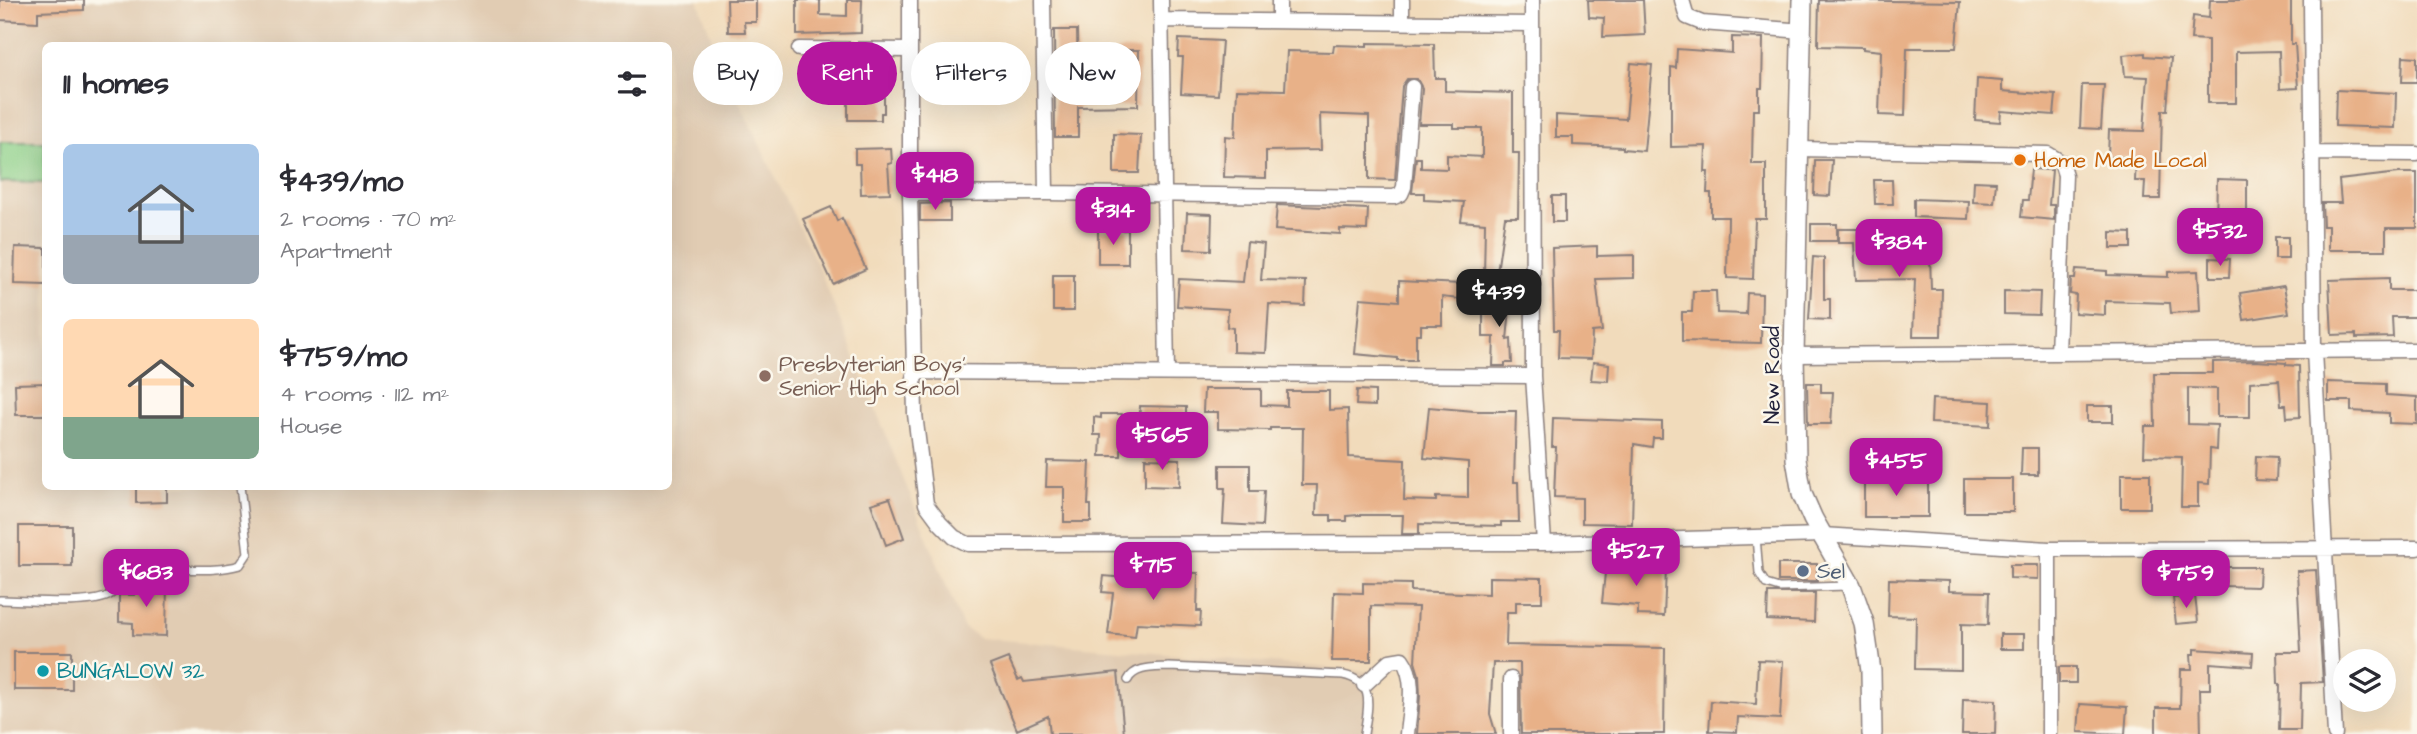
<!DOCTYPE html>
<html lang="en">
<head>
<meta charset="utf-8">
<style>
	body { margin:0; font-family:"Architects Daughter",sans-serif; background:#f7f7f7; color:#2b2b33; height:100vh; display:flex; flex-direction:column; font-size:26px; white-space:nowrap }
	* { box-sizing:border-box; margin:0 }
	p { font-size:23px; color:#7c7c81 }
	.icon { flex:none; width:38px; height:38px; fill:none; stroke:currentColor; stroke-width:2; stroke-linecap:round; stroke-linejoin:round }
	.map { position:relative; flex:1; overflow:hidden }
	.side { position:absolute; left:42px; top:42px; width:630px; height:448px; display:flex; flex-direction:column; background:#fff; border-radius:10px; box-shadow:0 7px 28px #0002 }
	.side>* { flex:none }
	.hud { position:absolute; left:693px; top:42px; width:665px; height:63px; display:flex; gap:14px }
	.fabs { position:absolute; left:2333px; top:649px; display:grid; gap:14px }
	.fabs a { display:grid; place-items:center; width:63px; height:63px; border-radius:50%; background:#fff; box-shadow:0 7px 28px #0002; font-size:35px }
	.price { position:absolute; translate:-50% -60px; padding:0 16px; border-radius:14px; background:#b5179e; color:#fff; font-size:23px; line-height:46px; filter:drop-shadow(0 2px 4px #0008) }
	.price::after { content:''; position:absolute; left:50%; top:42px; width:21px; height:16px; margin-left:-10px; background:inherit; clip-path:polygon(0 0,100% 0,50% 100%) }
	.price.active { background:#222; color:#fff }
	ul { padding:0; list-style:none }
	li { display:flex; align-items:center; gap:21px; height:175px; padding:0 21px }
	li span { display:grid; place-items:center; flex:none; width:196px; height:140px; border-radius:10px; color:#555 }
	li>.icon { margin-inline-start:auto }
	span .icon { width:84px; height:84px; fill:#fffc; stroke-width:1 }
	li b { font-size:30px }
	h2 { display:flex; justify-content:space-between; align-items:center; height:84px; padding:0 21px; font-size:30px }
	.pill { padding:0 24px; border-radius:32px; background:#fff; box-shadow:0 7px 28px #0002; font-size:24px; line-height:63px }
	.pill.active { background:#b5179e; color:#fff }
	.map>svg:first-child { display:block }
	.built { fill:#e1ccb3; fill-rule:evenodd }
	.green { fill:#8dd089; stroke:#587962; stroke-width:2 }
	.building { fill:#e8b188 }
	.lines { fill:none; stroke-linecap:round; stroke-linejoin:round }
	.lane-casing { stroke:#8a7e7b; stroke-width:10 }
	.street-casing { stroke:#8a7e7b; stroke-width:17 }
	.secondary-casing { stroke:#8a7e7b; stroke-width:22 }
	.lane { stroke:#fff; stroke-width:7 }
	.street { stroke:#fff; stroke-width:14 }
	.secondary { stroke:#fff; stroke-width:19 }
	.food-dot { fill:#e8710a; stroke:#fbf7ec; stroke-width:2.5 }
	.education-dot { fill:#8d6e63; stroke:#fbf7ec; stroke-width:2.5 }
	.service-dot { fill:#5c6f8a; stroke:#fbf7ec; stroke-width:2.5 }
	.culture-dot { fill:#0f9aa8; stroke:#fbf7ec; stroke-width:2.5 }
	.labels { text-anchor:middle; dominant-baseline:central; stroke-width:5; stroke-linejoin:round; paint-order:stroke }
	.food-label { font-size:21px; fill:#c56008; stroke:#fbf7ec; text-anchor:start }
	.education-label { font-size:21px; fill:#785e54; stroke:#fbf7ec; text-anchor:start }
	.street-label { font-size:21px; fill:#22223b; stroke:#fbf7ec }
	.service-label { font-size:21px; fill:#4e5e75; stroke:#fbf7ec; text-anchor:start }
	.culture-label { font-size:21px; fill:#0d838f; stroke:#fbf7ec; text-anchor:start }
</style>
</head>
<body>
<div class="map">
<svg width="2417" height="734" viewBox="0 0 2417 734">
	<rect width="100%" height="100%" fill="#fbf7ec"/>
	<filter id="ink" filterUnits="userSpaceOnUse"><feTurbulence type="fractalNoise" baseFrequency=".0143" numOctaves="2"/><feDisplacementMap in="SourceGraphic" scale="14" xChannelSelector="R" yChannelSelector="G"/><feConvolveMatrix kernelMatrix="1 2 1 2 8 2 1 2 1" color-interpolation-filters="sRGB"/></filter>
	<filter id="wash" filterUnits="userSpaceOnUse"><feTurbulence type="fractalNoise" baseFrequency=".00686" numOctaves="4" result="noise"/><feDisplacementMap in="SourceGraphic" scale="28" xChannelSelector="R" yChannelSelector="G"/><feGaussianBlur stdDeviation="1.57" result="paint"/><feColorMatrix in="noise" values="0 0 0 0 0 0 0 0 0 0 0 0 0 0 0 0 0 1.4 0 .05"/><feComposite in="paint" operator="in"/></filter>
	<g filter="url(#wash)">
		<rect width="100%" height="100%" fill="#f1dbbb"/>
		<!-- built -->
		<path class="built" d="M0,0H698L720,62L818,266L963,627L979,638L1375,672L1373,734H0ZM46,46H668V486H46Z"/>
		<!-- green -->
		<path class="green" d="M0,142H45V183L0,182Z"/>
		<g id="blocks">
			<!-- building -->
			<path class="building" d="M0,0H84V10L38,12V22L0,20Z
				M727,0H756V22H744L745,32H728Z
				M797,0H820V15L847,16V0H862L861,33L797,35Z
				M1588,0H1643L1645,35L1603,37L1604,18L1589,17Z
				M1819,0L1960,2L1956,48H1907L1905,116L1879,115L1881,51L1863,49V47L1818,46Z
				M2210,0H2291V44H2295L2298,88L2280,89L2279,51L2236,52V103H2208V40L2191,39L2193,16L2209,18Z
				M1054,30H1077L1078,86L1117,85V50H1139L1138,106L1078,107V137H1055Z
				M1732,37L1763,38L1762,88H1759V110H1753L1752,164H1766V219H1755L1753,279L1727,278L1728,217H1711V193H1707L1708,172H1705L1706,146L1671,147V67L1676,68L1677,49L1732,53Z
				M1179,39L1222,41L1218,95L1181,93L1183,57H1178Z
				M1367,43L1434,44L1435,78H1445V91L1513,93V153H1519L1518,217H1505L1496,279L1484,278L1485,223L1461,221L1464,202L1424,200V193H1412L1416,158H1421V168L1447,169V155L1482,157V128H1454V124H1419L1422,88L1417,79H1407L1402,86L1395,180L1369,179V116L1320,114L1321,150L1266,151V178L1224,177L1225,136L1235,137L1237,89L1285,90L1287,51L1333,52L1334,45L1367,46Z
				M2145,53V56L2171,58L2167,110H2162L2160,199H2144L2145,181H2135L2136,158L2108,157L2109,130L2144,131L2148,77L2125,76L2123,55Z
				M2403,56L2417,57V82H2402Z
				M1631,63L1652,65L1644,151L1623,149V147L1573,145V137H1556V115L1626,119Z
				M1977,79L2002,81V91L2056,95L2054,115L2001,111L2000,122L1975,120Z
				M2082,85H2104L2101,129L2080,128Z
				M848,88H881V97H884V113H881V120H848Z
				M2336,90L2396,93L2395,128L2335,126Z
				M1114,134L1141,135L1139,173H1114Z
				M891,148L892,163L888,164L890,193L861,194L860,164H855V149Z
				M1815,160H1832L1830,196L1814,195Z
				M2031,169L2052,170L2049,205H2054V220L2021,217L2023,200H2028Z
				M2399,173H2417V228H2386V250H2328V226H2323L2322,203H2341L2339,180Z
				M2217,179L2247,180V223H2216Z
				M1874,180H1892L1893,204H1875Z
				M1974,181L1996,182L1994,203L1973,202Z
				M1552,196H1565V222H1552Z
				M1914,199L1969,201L1968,219L1914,217Z
				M949,203H950V221H920V204Z
				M1277,205L1368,209L1367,230L1340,229V234L1275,230Z
				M831,207L837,221L842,218L866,269L833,284L803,219Z
				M1187,213L1212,214L1211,250L1185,249Z
				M1811,224H1837V241H1811Z
				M1838,229H1873V260H1900V257L1930,255L1931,289H1942L1941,336H1913L1915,279L1856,280L1854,243H1838Z
				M1098,230H1128V264H1098Z
				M2111,232L2131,233V248H2111Z
				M2275,237H2288V259H2275Z
				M1247,242L1264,244L1261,280L1306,281L1305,306L1269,304L1266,353L1233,352V328L1227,327L1228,309L1177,306L1179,279L1243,282Z
				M1597,246V256L1634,255V278L1596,279L1602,331L1592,332L1591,359L1558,358L1559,330H1554L1552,248Z
				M15,247L46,248V285L14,284Z
				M1813,257L1824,258V299H1830V320L1809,319Z
				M2210,258L2230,259L2229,277H2210Z
				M2076,269L2107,271V275L2168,277V272L2198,271L2200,311L2171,313L2170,303L2105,301V315L2075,313L2076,295L2070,294L2071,279H2075Z
				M1053,275H1074V311H1053Z
				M2389,278V290H2417V317H2392L2393,337L2356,338V334L2332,335L2329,280Z
				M1399,281L1461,284L1459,299L1442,297V325H1421V334H1416V360H1397V358L1355,354L1360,298L1399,301Z
				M2284,286L2289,313L2244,320L2240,293Z
				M1693,291H1716L1717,313L1746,314L1747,293L1762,294L1761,343L1682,341V312H1692Z
				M2004,291L2040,292L2039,315L2004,314Z
				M1493,296L1511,298L1507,340L1511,339L1512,363H1505V366H1493L1494,337H1483V308L1491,309Z
				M2256,361L2286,363V365L2299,366L2300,417L2287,418L2286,405H2281L2279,380L2250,382V417H2217V389L2188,388V424L2217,425L2216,450L2210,449L2209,484L2198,483V507H2181L2182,457L2144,456L2145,426H2155L2154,373H2213V362Z
				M1593,362L1609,364L1608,381L1591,380Z
				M2328,382L2386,384V395L2417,397V424L2389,423V413L2351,411V401H2328Z
				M46,383V415H16L15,384Z
				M1821,383V392H1833L1831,424H1808L1807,383Z
				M1204,389H1261V405L1287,406V391H1329V410L1348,409L1349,457L1405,460L1404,500L1436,501V497L1468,498V462L1424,458L1429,407L1474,411H1516L1514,482H1518L1519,522H1501V526L1419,524V534H1402L1403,515H1358L1347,516V521H1331V515H1316L1317,485H1302L1303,428H1270V430L1218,429V412H1203Z
				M1357,390L1375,391V406L1356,405Z
				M1932,399L1991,402L1990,426L1931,423Z
				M1140,406L1186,407V427L1139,426Z
				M2087,406H2113V422H2087Z
				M1101,414H1122L1121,456H1100L1101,435H1094V417L1101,418Z
				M1553,418L1662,422V438H1653L1652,447L1634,444L1632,524L1582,523V498L1554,497L1556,447H1552Z
				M2022,448H2038V475H2021Z
				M2256,456L2277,457L2276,481L2255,480Z
				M1145,458L1180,459L1179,487L1145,486Z
				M1047,461L1090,462L1088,505H1091V522H1064V487H1046Z
				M1220,465H1250V491H1264L1262,526L1223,524L1225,488H1220Z
				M2121,474H2150V508H2121Z
				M1864,479H1928V517H1864Z
				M1964,479H2013V512H1964Z
				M136,486H167V502L136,503Z
				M890,498L904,538L886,545L871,504Z
				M19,526H72V566H19Z
				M1631,561L1630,566L1666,569L1664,616L1638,615V606L1602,603L1606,563Z
				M1778,564H1817V581H1778Z
				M2010,565H2038V579L2010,578Z
				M2225,567H2260L2259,585L2257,587L2225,586Z
				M2316,570L2323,682L2301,683L2300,730H2279L2280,684H2278L2277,652H2301L2297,571Z
				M1162,572L1198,573L1197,611H1201L1200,626L1137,623L1135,637L1108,634L1113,593L1102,592L1104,576L1162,581Z
				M1489,577L1542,578V602H1516V612H1507L1506,645L1665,648L1664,734H1521L1520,663H1493L1490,714L1496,734H1417L1420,696L1419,675L1415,662L1418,607L1371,606V661H1332L1334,592L1363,593V583L1411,584V591L1489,594Z
				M1889,579L1949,581V591L1989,592L1988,625L1961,624V670L1915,669L1916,617L1888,616Z
				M136,582H167L166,636L133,635V623L119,622V595H134Z
				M1768,593H1815L1814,622L1767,620Z
				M2195,596L2198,622L2176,624L2173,598Z
				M2000,634H2024V649H2000Z
				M2194,649L2253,653L2252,666L2210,663V689H2200L2201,734H2156V708H2180L2181,669H2192L2191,654H2194Z
				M14,652H72V690H14Z
				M1008,658L1018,680L1022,678L1024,682L1118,672L1124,734H1050L1048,716L1017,730L990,665Z
				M1758,660L1783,661L1780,719L1738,717L1737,732L1709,731L1711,701L1756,704Z
				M2059,667H2076V683H2059Z
				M1963,699L1996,700L1995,734H1962Z
				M2080,704L2127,707L2125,734L2078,732Z"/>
		</g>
	</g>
	<g filter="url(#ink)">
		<use href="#blocks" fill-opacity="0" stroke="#8a7e7b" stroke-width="2"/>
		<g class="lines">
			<!-- lane casing -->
			<g class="lane-casing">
				<path id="lane" d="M1756,537L1759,573L1766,584L1779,588L1848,586
					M0,600C26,600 86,606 108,596C120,589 128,575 143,572C175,566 209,574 240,565L248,553L240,486
					M1128,680C1135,666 1155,668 1169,667L1343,675C1376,682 1368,707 1364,734"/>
			</g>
			<!-- street casing -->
			<g class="street-casing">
				<path id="street" d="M910,0V194L915,414L926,504L940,523L954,537L968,544L1544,543L1822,535L2049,549L2417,548
					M1043,0L1046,193
					M1161,0L1167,373
					M1279,0V21
					M1532,0L1533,376L1544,543
					M1682,0L1687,17L1702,23L1803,31
					M2311,0L2314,351L2335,734
					M1161,20L1531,24
					M1402,22V0
					M799,49L909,50
					M1799,149L2048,154L2061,162L2065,175L2058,353
					M2312,153L2417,154
					M910,194L1046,193L1394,197L1401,194L1404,187L1412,87
					M1794,355L2417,350
					M914,372L1533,376
					M1511,679V734
					M1364,685L1390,661L1402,659C1417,679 1409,711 1407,734
					M2049,734V549"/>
			</g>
			<!-- secondary casing -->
			<g class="secondary-casing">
				<path id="secondary" d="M1802,0L1794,355L1796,459L1802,494L1813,519L1851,586L1864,623L1871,671L1872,734"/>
			</g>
			<!-- lane -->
			<use href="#lane" class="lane"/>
			<!-- street -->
			<use href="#street" class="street"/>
			<!-- secondary -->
			<use href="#secondary" class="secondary"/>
		</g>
	</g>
	<!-- markers -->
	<circle class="food-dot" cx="2020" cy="160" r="7"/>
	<circle class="education-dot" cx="765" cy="376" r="7"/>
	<circle class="service-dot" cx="1803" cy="571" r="7"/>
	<circle class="culture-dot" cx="43" cy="671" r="7"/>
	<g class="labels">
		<!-- food labels -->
		<g class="food-label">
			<text x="2034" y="160">Home Made Local</text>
		</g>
		<!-- education labels -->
		<g class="education-label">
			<text x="779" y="364">Presbyterian Boys'<tspan x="779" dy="24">Senior High School</tspan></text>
		</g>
		<!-- street labels -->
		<g class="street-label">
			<text transform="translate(1772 375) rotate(-90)">New Road</text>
		</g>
		<!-- service labels -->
		<g class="service-label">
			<text x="1817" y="571">Sel</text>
		</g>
		<!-- culture labels -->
		<g class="culture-label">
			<text x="57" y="671">BUNGALOW 32</text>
		</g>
	</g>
</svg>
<div class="fabs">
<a><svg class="icon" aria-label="layers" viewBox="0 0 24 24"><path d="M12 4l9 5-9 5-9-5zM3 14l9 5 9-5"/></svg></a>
</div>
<b class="price" style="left:935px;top:212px">$418</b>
<b class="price" style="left:1113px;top:247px">$314</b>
<b class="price" style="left:2220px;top:268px">$532</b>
<b class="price" style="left:1899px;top:279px">$384</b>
<b class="price active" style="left:1499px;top:329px">$439</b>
<b class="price" style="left:1162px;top:472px">$565</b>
<b class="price" style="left:1896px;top:498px">$455</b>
<b class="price" style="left:1636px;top:588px">$527</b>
<b class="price" style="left:1153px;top:602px">$715</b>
<b class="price" style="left:146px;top:609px">$683</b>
<b class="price" style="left:2186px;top:610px">$759</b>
<div class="hud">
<a class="pill">Buy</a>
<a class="pill active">Rent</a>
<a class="pill">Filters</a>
<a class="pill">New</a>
</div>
<section class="side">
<h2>11 homes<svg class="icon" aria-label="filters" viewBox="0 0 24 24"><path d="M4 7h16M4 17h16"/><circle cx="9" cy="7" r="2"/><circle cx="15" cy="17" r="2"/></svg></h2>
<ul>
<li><span style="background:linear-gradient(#a9c7e8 65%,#9aa5b1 0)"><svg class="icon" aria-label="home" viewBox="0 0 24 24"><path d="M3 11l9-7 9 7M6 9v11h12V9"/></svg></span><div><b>$439/mo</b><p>2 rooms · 70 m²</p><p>Apartment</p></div></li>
<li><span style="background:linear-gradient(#ffd9b3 70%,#7fa58c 0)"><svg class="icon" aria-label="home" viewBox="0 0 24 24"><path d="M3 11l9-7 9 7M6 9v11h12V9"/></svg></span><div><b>$759/mo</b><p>4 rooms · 112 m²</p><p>House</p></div></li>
</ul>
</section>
</div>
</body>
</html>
